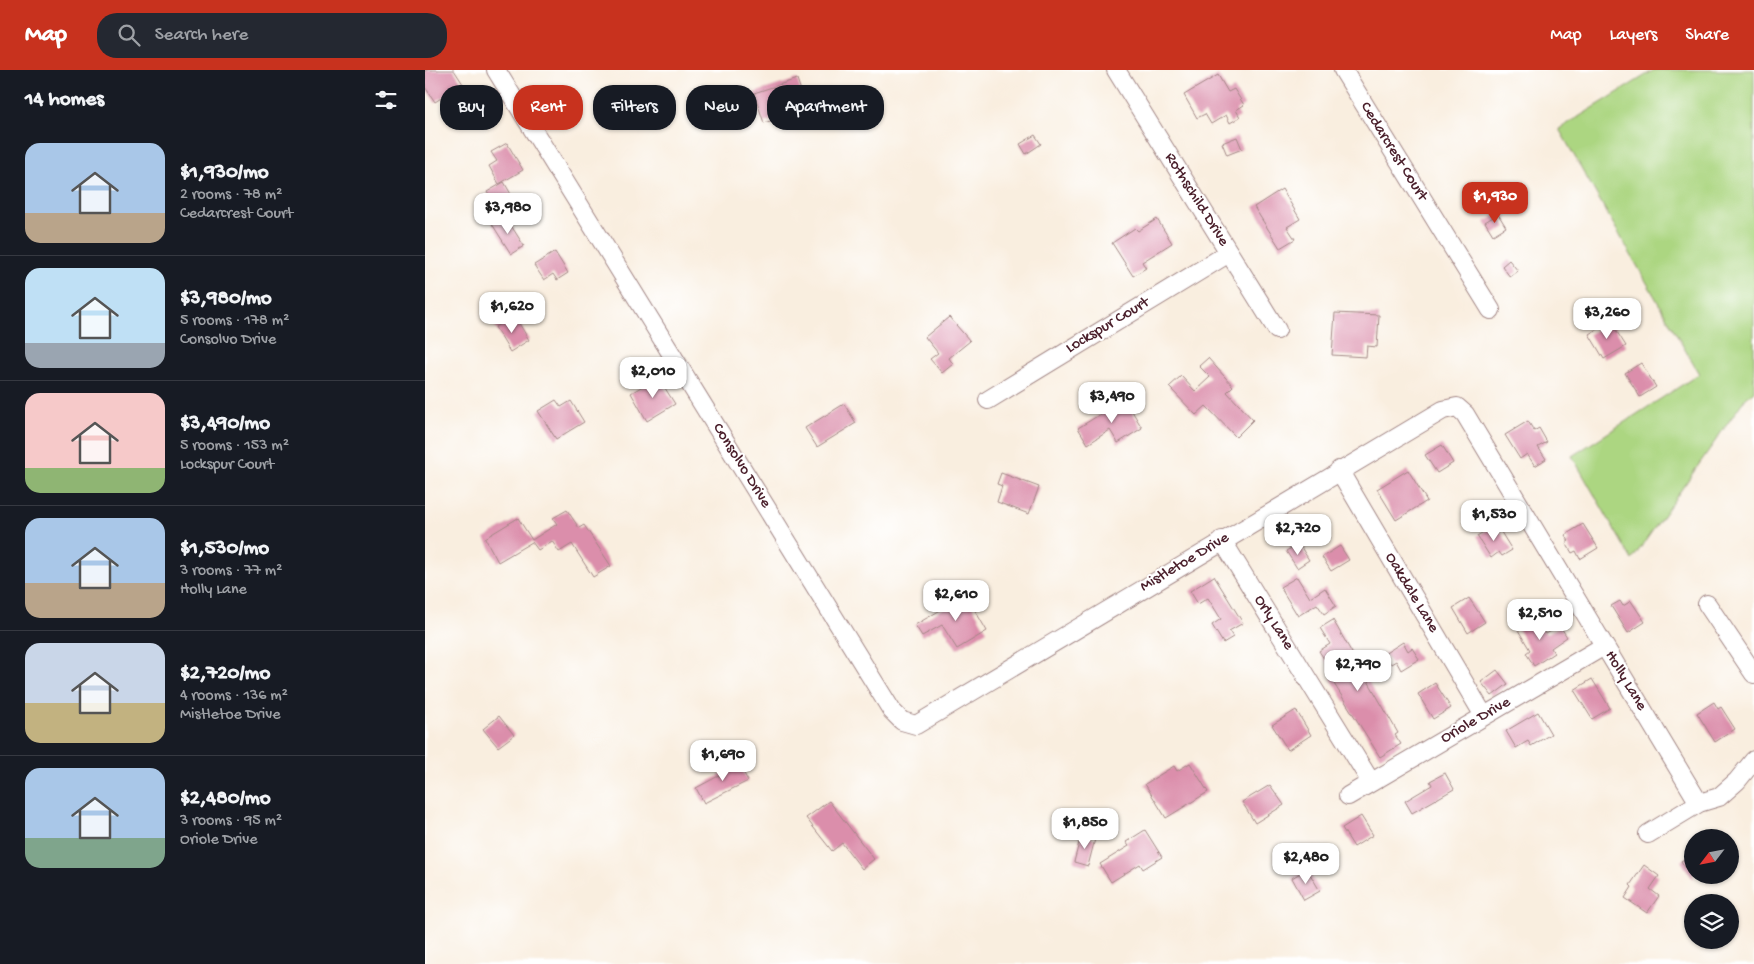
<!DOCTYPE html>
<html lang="en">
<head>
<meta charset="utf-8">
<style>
	body { margin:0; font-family:"Gochi Hand",sans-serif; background:#242831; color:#f1f3f6; height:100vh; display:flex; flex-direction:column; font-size:19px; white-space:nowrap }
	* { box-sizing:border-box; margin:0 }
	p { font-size:16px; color:#9ea1a6 }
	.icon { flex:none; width:28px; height:28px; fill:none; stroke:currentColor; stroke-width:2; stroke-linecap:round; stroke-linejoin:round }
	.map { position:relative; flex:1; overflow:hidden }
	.side { display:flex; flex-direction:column; background:#171b24; width:425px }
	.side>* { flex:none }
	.hud { position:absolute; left:15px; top:15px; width:475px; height:45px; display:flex; gap:10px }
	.needle { width:32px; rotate:238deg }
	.tools { position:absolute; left:1259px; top:759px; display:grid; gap:10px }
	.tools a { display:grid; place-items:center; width:55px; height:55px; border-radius:50%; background:#171b24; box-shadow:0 1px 4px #0004; font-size:25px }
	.price { position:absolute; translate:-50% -42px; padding:0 11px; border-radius:10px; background:#fff; color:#222; font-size:16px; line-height:32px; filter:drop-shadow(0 1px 2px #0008) }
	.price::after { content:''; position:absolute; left:50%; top:30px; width:15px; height:11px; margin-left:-8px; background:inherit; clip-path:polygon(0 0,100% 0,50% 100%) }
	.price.current { background:#c8321e; color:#fff }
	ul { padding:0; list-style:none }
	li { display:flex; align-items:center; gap:15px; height:125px; padding:0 25px }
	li+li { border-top:1px solid #363941 }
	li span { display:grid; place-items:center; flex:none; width:140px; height:100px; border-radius:15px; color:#555 }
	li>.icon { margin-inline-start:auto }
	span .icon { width:60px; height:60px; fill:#fffc; stroke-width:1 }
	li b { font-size:21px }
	h2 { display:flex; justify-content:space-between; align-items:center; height:60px; padding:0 25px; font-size:21px }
	.tag { padding:0 18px; border-radius:20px; background:#171b24; box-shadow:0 1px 4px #0004; font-size:18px; line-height:45px }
	.tag.current { background:#c8321e; color:#fff }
	header { display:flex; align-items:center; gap:30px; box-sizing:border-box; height:70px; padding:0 25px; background:#c8321e; color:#fff }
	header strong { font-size:24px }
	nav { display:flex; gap:28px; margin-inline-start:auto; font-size:18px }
	.search { width:350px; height:45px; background:#242831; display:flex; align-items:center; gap:12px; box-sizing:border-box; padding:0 18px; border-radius:20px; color:#9ea1a6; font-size:19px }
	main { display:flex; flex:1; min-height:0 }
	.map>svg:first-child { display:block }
	.green { fill:#acd681; stroke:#7b7a56 }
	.building { fill:#db8eab }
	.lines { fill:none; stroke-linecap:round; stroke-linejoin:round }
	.minor-casing { stroke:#a28685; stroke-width:20 }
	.minor { stroke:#fff; stroke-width:18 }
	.labels { text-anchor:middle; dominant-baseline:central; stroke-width:4; stroke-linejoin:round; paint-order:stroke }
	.street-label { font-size:16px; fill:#4a1f2b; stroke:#fff }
</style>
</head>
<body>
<header>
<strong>Map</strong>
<div class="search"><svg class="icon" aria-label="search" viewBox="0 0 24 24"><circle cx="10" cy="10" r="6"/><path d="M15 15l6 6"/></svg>Search here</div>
<nav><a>Map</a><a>Layers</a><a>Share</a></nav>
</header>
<main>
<section class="side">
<h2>14 homes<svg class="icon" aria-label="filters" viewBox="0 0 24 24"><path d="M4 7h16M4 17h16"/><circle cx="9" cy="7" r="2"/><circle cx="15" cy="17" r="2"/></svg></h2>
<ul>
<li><span style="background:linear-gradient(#a9c7e8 70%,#b9a48a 0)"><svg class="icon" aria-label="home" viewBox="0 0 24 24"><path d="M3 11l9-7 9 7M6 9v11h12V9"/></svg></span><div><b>$1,930/mo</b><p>2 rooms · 78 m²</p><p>Cedarcrest Court</p></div></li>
<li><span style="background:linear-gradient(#bfe0f5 75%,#9aa5b1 0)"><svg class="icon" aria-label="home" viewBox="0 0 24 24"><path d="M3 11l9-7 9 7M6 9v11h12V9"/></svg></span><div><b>$3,980/mo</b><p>5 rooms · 178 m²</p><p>Consolvo Drive</p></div></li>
<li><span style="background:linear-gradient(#f6c9c9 75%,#8fb573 0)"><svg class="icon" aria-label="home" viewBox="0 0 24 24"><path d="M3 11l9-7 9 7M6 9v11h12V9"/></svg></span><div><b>$3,490/mo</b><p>5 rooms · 153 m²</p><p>Lockspur Court</p></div></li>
<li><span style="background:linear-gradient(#a9c7e8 65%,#b9a48a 0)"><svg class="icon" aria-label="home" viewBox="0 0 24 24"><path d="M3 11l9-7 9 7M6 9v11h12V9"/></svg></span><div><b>$1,530/mo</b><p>3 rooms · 77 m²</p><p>Holly Lane</p></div></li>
<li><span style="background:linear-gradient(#c9d6e8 60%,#c2b280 0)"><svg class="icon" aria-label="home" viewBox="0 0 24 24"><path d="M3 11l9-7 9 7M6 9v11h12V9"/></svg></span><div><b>$2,720/mo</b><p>4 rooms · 136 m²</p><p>Mistletoe Drive</p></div></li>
<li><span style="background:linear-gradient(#a9c7e8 70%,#7fa58c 0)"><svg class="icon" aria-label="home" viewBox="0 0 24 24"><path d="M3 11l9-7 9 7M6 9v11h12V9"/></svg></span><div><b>$2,480/mo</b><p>3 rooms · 95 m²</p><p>Oriole Drive</p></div></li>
</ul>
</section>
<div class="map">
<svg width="1329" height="894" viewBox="0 0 1329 894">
	<rect width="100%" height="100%" fill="#fff"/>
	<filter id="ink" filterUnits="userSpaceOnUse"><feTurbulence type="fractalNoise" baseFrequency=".02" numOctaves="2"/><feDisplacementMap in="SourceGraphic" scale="10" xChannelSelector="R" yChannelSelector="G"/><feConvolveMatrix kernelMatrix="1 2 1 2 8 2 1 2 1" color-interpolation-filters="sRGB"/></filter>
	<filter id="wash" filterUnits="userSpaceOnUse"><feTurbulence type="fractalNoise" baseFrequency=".0096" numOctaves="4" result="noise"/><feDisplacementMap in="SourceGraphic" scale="20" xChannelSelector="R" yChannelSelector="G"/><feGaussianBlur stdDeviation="1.12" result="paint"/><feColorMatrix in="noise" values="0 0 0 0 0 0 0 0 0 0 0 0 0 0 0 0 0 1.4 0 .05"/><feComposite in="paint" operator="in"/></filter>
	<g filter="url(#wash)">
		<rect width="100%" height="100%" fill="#f9eedf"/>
		<!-- green -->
		<path class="green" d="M1229,0H1329V321L1319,330L1207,490L1147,386L1274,304L1134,59Z"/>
		<g id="blocks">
			<!-- building -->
			<path class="building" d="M0,0H29L38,14L10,32L0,17Z
				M793,5L803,22L809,19L819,35L811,40L815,47L805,53L801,45L786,54L780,44L772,48L759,25Z
				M372,9L382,39L339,53L329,23Z
				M610,65L616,74L601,84L595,74Z
				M812,67L817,79L802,85L797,73Z
				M82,73L98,100L74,114L64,96L72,91L66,82Z
				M79,112L87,126L70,135L62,122Z
				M857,119L875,149L862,157L870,169L855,178L829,137Z
				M1073,144L1081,157L1068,165L1060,152Z
				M80,146L99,176L86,184L67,154Z
				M732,149L747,173L717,192L721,198L708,206L687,173L710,158L713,161Z
				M130,182L143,203L132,210L128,204L119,210L109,195Z
				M1084,190L1093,201L1085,207L1077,196Z
				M910,243L954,245L952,277L942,276L941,287L907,285Z
				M89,245L104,270L85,282L70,257Z
				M524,247L545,271L524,288L528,294L517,303L505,289L513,283L500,267Z
				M1185,251L1201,276L1179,289L1164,264Z
				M783,288L808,316L802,322L828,350L811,367L781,336L771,345L744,317L756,306L770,321L785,307L774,296Z
				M1216,293L1231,317L1215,327L1200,303Z
				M233,307L250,334L222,351L206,323Z
				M700,329L717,358L693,373L685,360L663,374L653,358Z
				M131,330L136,337L146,331L159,352L131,369L113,341Z
				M419,334L431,353L392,377L380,358Z
				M1103,351L1109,361L1114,358L1122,372L1113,377L1121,389L1110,396L1102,384L1095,389L1080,365Z
				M1017,375L1028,393L1012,403L1000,385Z
				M983,400L1002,431L971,450L952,419Z
				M576,403L614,417L604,444L572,432L577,416L572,414Z
				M142,440L154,458L159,455L186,496L168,507L147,474L134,482L127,471L113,480L107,472L73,492L60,468L93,448L107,470L132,454L128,448Z
				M1071,454L1087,480L1077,486L1074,482L1066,488L1052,466Z
				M1158,454L1173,478L1155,489L1151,481L1147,483L1141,473L1144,471L1140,465Z
				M874,474L884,490L872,498L861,481Z
				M915,476L924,490L906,501L897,487Z
				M789,506L818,553L804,561L808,567L798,573L787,555L796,549L783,528L773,534L765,521Z
				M872,507L885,528L900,518L911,536L899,544L892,534L873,546L855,517Z
				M541,525L562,561L532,579L517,555L497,566L490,555Z
				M1044,528L1060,552L1043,563L1028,538Z
				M1195,531L1198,536L1206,531L1220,552L1203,563L1186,536Z
				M1111,549L1121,564L1135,556L1142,567L1126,578L1129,583L1109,596L1101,583L1105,580L1093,560Z
				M908,550L973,663L970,665L976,674L955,687L906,609L910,606L894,581L905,574L895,558Z
				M978,572L983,581L987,578L994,589L976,600L971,591L966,594L959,584Z
				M1072,600L1083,614L1067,626L1056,612Z
				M1167,609L1185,638L1167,649L1149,620Z
				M1010,613L1026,638L1008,649L993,624Z
				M1289,632L1293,639L1296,637L1310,659L1290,672L1272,643Z
				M871,640L886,665L863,680L847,655Z
				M1113,642L1126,664L1106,676L1103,671L1091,678L1081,661Z
				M74,646L89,665L73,677L58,659Z
				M312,690L323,711L279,733L271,718L301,702L298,697Z
				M765,693L783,722L741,748L720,714L749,696L752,701Z
				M1020,703L1029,719L987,743L980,731L1007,715L1005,711Z
				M845,715L859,735L830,753L817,732Z
				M404,731L449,789L437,799L417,773L407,781L381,748Z
				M936,746L948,765L929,777L917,758Z
				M720,760L737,787L718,799L715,794L686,812L675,794L704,776L701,772Z
				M656,765L670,769L663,796L649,792Z
				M1268,784V809L1256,791Z
				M1219,795L1234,806L1225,819L1234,826L1222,843L1200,828L1207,817L1205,815Z
				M882,799L895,821L879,830L867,808Z"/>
		</g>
	</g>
	<g filter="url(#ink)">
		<use href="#blocks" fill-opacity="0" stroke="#a28685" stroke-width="1"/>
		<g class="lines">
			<!-- minor casing -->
			<g class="minor-casing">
				<path id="minor" d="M71,0L467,641L477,651L491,655L1018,340L1032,337L1040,344L1274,733
					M691,0L852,260
					M918,0L1066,240
					M563,330L804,183
					M914,400L1059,646
					M797,470L946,712
					M1282,534L1329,604
					M923,726L1179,576
					M1223,764L1274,733L1294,727L1312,711L1329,690"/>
			</g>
			<!-- minor -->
			<use href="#minor" class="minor"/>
		</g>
	</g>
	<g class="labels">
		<!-- street labels -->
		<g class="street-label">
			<text transform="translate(968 82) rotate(58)">Cedarcrest Court</text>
			<text transform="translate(771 130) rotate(58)">Rothschild Drive</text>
			<text transform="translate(683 256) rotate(-31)">Lockspur Court</text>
			<text transform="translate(316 396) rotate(58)">Consolvo Drive</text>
			<text transform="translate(760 493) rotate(-31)">Mistletoe Drive</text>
			<text transform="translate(986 523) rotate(59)">Oakdale Lane</text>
			<text transform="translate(848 553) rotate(58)">Orly Lane</text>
			<text transform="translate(1200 611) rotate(59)">Holly Lane</text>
			<text transform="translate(1051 651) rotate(-30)">Oriole Drive</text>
		</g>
	</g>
</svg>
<div class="tools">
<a><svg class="needle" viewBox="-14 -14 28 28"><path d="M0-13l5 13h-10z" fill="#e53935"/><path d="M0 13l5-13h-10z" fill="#9ea1a6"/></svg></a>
<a><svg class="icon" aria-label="layers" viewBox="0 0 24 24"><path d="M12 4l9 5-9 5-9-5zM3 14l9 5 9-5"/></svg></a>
</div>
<b class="price current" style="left:1070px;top:154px">$1,930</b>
<b class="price" style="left:83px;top:165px">$3,980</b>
<b class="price" style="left:87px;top:264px">$1,620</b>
<b class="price" style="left:1182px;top:270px">$3,260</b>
<b class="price" style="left:228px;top:329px">$2,010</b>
<b class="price" style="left:687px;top:354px">$3,490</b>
<b class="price" style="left:1069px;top:472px">$1,530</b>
<b class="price" style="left:873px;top:486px">$2,720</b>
<b class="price" style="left:531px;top:552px">$2,610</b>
<b class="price" style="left:1115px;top:571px">$2,510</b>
<b class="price" style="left:933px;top:622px">$2,790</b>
<b class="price" style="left:298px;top:712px">$1,690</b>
<b class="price" style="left:660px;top:780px">$1,850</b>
<b class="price" style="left:881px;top:815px">$2,480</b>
<div class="hud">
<a class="tag">Buy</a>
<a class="tag current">Rent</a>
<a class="tag">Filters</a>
<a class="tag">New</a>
<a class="tag">Apartment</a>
</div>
</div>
</main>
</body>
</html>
